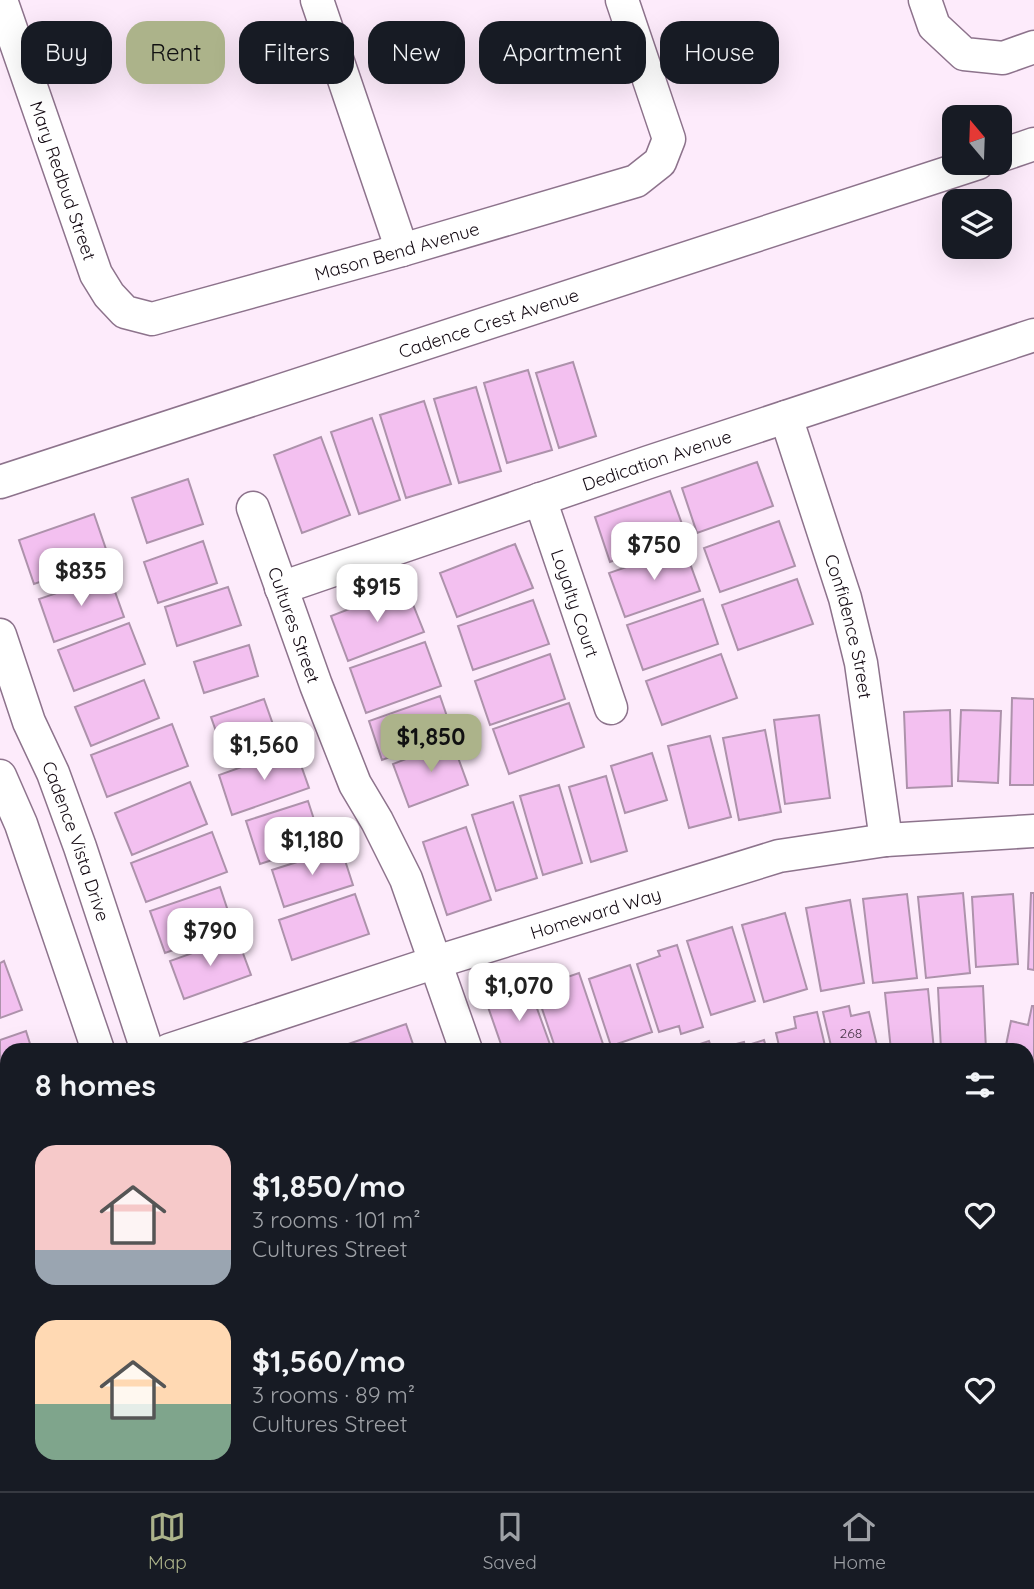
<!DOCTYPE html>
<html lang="en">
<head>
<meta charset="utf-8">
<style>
	body { margin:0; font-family:Quicksand,sans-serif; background:#242831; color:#f1f3f6; height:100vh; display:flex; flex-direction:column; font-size:26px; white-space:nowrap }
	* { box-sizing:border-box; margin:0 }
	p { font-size:23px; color:#9ea1a6 }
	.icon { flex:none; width:38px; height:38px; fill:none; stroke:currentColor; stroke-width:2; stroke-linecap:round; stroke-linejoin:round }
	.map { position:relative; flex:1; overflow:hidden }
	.side { position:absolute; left:0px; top:1043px; width:1034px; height:448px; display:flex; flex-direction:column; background:#171b24; border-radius:21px 21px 0 0; box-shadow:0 7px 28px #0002 }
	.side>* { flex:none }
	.top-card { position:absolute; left:21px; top:21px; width:992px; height:63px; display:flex; gap:14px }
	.needle { width:46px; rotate:341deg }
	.fabs { position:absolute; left:942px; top:105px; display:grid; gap:14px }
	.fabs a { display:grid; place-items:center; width:70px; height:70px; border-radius:14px; background:#171b24; box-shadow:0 7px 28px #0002; font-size:35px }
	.price { position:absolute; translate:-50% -60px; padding:0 16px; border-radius:14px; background:#fff; color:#222; font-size:23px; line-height:46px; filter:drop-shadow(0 2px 4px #0008) }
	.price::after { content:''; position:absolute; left:50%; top:42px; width:21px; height:16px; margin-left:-10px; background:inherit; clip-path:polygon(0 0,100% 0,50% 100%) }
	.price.selected { background:#acb38a; color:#111 }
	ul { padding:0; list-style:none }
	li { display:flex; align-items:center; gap:21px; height:175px; padding:0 35px }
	li span { display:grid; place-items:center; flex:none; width:196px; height:140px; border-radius:21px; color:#555 }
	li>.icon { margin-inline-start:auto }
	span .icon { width:84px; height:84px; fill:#fffc; stroke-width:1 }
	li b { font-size:30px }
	h2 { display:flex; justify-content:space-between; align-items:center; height:84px; padding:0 35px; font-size:30px }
	.chip { padding:0 24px; border-radius:21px; background:#171b24; box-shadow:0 7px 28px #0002; font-size:24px; line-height:63px }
	.chip.selected { background:#acb38a; color:#111 }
	.tabs { display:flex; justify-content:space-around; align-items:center; height:98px; border-top:2px solid #363941; background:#171b24; font-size:19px; color:#9ea1a6 }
	.tabs a { display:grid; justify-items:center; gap:4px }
	.tabs .selected { color:#acb38a }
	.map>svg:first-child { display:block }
	.building { fill:#f3c0f0; stroke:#ad92ab; stroke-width:2 }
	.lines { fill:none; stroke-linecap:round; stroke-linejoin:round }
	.minor-casing { stroke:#8d738c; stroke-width:35 }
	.path { stroke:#ac9daa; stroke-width:4.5; stroke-dasharray:7 3.5; stroke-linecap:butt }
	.minor { stroke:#fff; stroke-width:32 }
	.labels { text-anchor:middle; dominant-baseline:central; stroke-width:5; stroke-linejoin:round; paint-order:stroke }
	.number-label { font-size:14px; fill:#4b374a }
	.street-label { font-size:18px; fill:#130912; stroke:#fdebfb }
</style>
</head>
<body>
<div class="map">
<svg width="1034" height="1491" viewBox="0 0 1034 1491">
	<rect width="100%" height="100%" fill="#fdebfb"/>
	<!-- building -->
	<path class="building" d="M573,362L596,436L559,448L536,373Z
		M528,370L552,450L507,463L484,383Z
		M476,387L501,471L459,483L434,399Z
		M424,401L451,484L406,498L380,415Z
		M372,418L400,500L359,514L331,432Z
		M321,437L350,515L302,533L274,455Z
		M757,462L773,506L697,533L682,488Z
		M188,479L203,524L147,543L132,498Z
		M670,491L686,535L610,562L595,517Z
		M94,514L109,558L34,584L19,540Z
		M779,521L795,566L720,592L704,548Z
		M203,541L217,583L158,603L144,562Z
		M515,544L533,588L457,617L440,573Z
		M684,547L700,591L625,617L609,573Z
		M109,575L124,617L54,642L39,599Z
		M797,579L813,624L738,650L722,605Z
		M228,587L241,625L177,646L165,607Z
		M406,587L424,632L348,661L331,616Z
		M703,599L718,644L643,670L627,625Z
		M533,600L549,644L473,670L458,626Z
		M129,623L145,664L74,691L58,650Z
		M425,642L441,686L366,713L350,668Z
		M249,645L258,676L204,693L194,662Z
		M550,654L565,699L490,725L475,681Z
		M721,654L737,698L662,725L646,681Z
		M144,680L159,718L91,746L75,707Z
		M440,696L453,734L382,760L369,721Z
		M1012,698L1034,699V785H1010Z
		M264,699L276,733L223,751L211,717Z
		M569,703L584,747L509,774L493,729Z
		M950,710L952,786L907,788L904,712Z
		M961,710L1001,711L998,783L958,781Z
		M819,715L830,798L785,804L774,720Z
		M172,724L188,766L107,797L91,755Z
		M765,730L781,812L739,820L723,738Z
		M710,736L731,817L689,828L668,746Z
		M452,741L468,785L409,807L393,764Z
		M295,748L309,788L232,815L219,775Z
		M652,753L667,800L625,813L611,766Z
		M606,776L627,851L591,862L569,787Z
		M190,782L207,824L132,855L115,813Z
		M559,785L582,863L543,875L520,796Z
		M308,801L322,844L260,864L246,821Z
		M513,802L537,878L496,891L472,815Z
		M466,827L491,900L447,915L423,842Z
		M212,832L227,872L146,902L131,863Z
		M341,848L353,885L284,907L272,870Z
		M220,887L234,929L165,953L150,911Z
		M963,893L970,973L926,978L918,897Z
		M1031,893H1034V970L1028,969Z
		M355,894L369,934L292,960L279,920Z
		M907,894L917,978L873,983L863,899Z
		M1013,894L1018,964L976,967L972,897Z
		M850,900L864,983L821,991L806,908Z
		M785,913L807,989L764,1002L742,925Z
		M732,927L755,1001L711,1015L687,941Z
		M237,937L251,975L184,999L170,961Z
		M677,945L703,1027L681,1034L679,1026L659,1032L637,964L660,956L658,951Z
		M4,961L22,1010L0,1018V963Z
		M630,965L652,1032L611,1046L589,979Z
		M579,973L605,1050H556L535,988Z
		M983,986L986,1050H941L938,988Z
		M530,989L552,1050H503L487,1004Z
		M928,989L934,1050H891L885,993Z
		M849,1006L851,1016L869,1012L878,1050H832L823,1012Z
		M1032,1006H1034V1090L1027,1089V1050H1005L1011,1021L1028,1025Z
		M817,1012L826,1050H780L776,1033L796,1028L794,1017Z
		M406,1024L415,1050H331Z
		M26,1031L32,1050H7V1101L0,1104V1040Z
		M764,1040L767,1050H722L721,1048L744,1042L745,1046Z
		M709,1041L712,1050H686L685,1049Z
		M7,1113V1171L0,1174V1116Z
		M1027,1159L1034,1160V1205L1027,1204Z
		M1027,1212L1034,1213V1257L1027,1256Z
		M1027,1262L1034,1264V1307L1027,1306Z
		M1027,1314L1034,1315V1360L1027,1359Z
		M1027,1365L1034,1366V1408L1027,1407Z
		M1027,1415L1034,1416V1462L1027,1461Z
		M0,1426H3L7,1456V1483L0,1484Z
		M90,1484H181L184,1491H92Z
		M345,1484H432L434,1490L347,1491Z
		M641,1484H727L729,1491H643Z
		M800,1484H856L855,1491H798Z
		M938,1484H1011L1010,1489L1022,1491H937Z"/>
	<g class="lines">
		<!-- minor casing -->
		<g class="minor-casing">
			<g id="minor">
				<path id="s1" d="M1,0L96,274L109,295L125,312L152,319L402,250L636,181L660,162L669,139L622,0"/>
				<path d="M317,0L402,250"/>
				<path d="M925,0L934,26L964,54L1003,58L1034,47"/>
				<path d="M999,156L1034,144"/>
				<path id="s2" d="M786,417L845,598L861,663L886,840"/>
				<path id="s3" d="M0,482L978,163"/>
				<path id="s4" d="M540,499L611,708"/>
				<path id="s5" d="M253,508L316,685L355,784L377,821L406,879L466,1050"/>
				<path id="s6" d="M281,588L649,462L1034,335"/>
				<path id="s7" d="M0,635L29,722L53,773L80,847L147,1050"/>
				<path d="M0,776L21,824L98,1050"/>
				<path id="s8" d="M169,1050L436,962L779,856L886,840L1034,831"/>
				<path d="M245,1484L247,1491"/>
				<path d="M286,1484L287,1491"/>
				<path d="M602,1484L603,1491"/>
			</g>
		</g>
		<!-- path -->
		<path class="path" d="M875,1491L877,1484"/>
		<!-- minor -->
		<use href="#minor" class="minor"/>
	</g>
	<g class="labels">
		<!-- number labels -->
		<g class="number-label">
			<text x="851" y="1033">268</text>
		</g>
		<!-- street labels -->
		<g class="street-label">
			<text stroke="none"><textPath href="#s1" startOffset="191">Mary Redbud Street</textPath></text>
			<text stroke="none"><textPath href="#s1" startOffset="620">Mason Bend Avenue</textPath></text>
			<text stroke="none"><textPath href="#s3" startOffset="514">Cadence Crest Avenue</textPath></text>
			<text stroke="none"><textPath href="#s6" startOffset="397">Dedication Avenue</textPath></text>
			<text stroke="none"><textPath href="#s4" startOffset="110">Loyalty Court</textPath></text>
			<text stroke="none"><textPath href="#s5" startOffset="124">Cultures Street</textPath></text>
			<text stroke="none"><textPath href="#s2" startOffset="219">Confidence Street</textPath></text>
			<text stroke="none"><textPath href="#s7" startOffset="220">Cadence Vista Drive</textPath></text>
			<text stroke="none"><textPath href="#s8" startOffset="448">Homeward Way</textPath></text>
		</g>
	</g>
</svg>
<div class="fabs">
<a><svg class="needle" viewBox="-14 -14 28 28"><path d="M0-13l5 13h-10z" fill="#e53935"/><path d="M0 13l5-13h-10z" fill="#9ea1a6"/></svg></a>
<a><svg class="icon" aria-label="layers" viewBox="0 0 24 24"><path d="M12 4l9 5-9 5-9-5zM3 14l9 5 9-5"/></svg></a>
</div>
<b class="price" style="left:654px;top:582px">$750</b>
<b class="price" style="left:81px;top:608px">$835</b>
<b class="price" style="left:377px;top:624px">$915</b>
<b class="price selected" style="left:431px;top:774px">$1,850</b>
<b class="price" style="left:264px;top:782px">$1,560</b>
<b class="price" style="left:312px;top:877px">$1,180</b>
<b class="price" style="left:210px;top:968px">$790</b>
<b class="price" style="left:519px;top:1023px">$1,070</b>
<div class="top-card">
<a class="chip">Buy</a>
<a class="chip selected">Rent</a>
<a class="chip">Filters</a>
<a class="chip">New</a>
<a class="chip">Apartment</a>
<a class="chip">House</a>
</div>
<section class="side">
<h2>8 homes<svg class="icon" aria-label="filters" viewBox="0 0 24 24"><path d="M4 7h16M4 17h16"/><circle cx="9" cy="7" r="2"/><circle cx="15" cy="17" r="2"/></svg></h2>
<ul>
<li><span style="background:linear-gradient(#f6c9c9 75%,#9aa5b1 0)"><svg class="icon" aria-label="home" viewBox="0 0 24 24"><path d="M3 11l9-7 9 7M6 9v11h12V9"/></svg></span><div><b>$1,850/mo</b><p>3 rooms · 101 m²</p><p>Cultures Street</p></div><svg class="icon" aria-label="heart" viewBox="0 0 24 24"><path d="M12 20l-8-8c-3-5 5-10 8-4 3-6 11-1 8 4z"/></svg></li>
<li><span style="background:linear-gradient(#ffd9b3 60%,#7fa58c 0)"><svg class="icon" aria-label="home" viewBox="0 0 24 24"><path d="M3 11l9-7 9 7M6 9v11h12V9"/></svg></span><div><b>$1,560/mo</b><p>3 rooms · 89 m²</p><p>Cultures Street</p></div><svg class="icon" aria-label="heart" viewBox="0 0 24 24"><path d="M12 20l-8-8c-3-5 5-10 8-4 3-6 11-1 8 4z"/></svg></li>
</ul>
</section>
</div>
<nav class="tabs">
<a class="selected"><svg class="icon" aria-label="map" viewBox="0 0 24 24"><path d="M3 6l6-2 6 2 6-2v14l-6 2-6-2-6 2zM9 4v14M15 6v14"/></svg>Map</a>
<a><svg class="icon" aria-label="saved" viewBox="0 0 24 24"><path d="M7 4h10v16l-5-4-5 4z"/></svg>Saved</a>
<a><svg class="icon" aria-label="home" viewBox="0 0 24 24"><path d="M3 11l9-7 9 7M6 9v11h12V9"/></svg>Home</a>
</nav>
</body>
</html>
